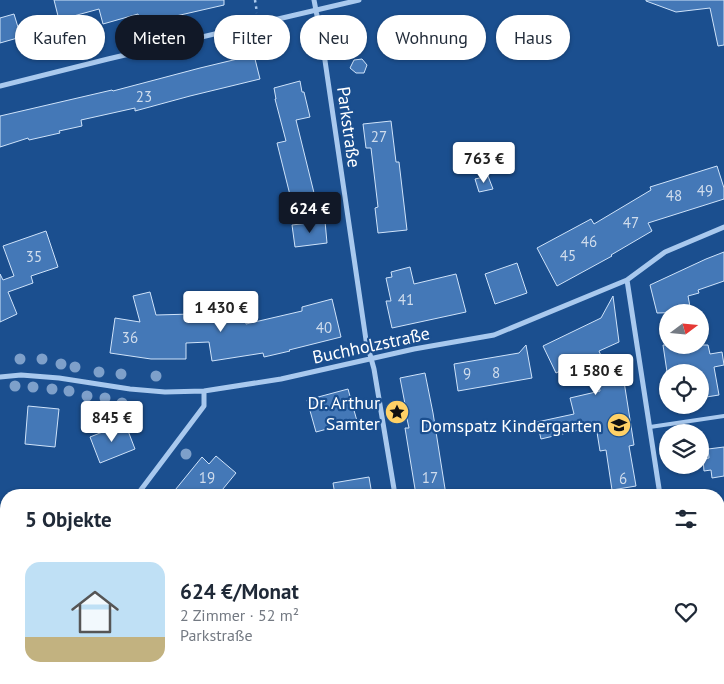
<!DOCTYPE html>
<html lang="de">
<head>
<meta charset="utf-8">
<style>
	body { margin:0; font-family:"PT Sans",sans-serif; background:#f6f6f7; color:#1f2937; height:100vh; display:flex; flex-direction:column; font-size:19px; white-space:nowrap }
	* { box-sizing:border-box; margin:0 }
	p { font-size:16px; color:#747a83 }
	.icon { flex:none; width:28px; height:28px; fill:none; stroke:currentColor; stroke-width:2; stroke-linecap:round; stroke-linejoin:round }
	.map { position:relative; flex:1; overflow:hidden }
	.side { position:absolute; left:0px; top:489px; width:725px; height:196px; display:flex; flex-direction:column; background:#fff; border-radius:20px 20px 0 0; box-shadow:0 1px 4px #0004 }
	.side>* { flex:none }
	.banner { position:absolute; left:15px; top:15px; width:695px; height:45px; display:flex; gap:10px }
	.needle { width:32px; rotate:74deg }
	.controls { position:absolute; left:659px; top:304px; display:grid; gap:10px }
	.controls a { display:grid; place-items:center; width:50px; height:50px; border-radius:50%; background:#fff; box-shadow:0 1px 4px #0004; font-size:25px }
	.price { position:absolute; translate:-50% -42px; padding:0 11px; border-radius:5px; background:#fff; color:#222; font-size:16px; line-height:32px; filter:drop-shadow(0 1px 2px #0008) }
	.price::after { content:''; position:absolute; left:50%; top:30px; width:15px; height:11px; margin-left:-8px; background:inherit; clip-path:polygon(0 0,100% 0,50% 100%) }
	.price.current { background:#111827; color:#fff }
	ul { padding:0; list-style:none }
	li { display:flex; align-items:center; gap:15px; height:125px; padding:0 25px }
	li+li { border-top:1px solid #e0e1e3 }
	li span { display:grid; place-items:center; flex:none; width:140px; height:100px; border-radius:15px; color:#555 }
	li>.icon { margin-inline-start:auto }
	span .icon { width:60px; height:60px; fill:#fffc; stroke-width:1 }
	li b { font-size:21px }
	h2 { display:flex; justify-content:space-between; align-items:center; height:60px; padding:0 25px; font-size:21px }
	.chip { padding:0 18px; border-radius:22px; background:#fff; box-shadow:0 1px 4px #0004; font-size:18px; line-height:45px }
	.chip.current { background:#111827; color:#fff }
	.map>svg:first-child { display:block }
	.building { fill:#4478b7; stroke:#cfe3fa }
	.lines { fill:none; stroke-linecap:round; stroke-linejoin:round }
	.path { stroke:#a9c9ee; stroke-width:2.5; stroke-dasharray:2.5 4; stroke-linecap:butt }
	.service { stroke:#a9c9ee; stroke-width:4 }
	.minor { stroke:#a9c9ee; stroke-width:5 }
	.tree { fill:#7ea0ca }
	.labels { text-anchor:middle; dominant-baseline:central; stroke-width:4.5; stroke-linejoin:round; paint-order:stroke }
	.number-label { font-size:15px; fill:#d0dded }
	.street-label { font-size:18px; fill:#fff; stroke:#1b4f8f }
	.poi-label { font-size:18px; fill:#fff; stroke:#1b4f8f; text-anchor:end }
</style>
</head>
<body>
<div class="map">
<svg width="724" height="684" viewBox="0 0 724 684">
	<rect width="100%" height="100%" fill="#1b4f8f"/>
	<!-- building -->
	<path class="building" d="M54,0H224V5L141,24L138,14L103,24L99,9L59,20Z
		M646,0H724V45L718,46L710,8L676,12L646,1Z
		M14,14L21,37L0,43V18Z
		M254,55L260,79L190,96L135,111V108L81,120L82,126L59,131L60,133L29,140L28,138L0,147V116L112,90L113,91L200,68Z
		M362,59L367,65L364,73H356L350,68L354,60Z
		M300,81L302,92H304L310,117L296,120L315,197L292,203L277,143L286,141L275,99H276L274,88Z
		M391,121L396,162H399L407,230L378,233L375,208L378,207L371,148H366L363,124Z
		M717,166L724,188V199L648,223L652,231L611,255L612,256L557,286L537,248L591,219L594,224L651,190L650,187Z
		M488,176L493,189L479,192L475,179Z
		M325,221L327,243L295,247L292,225Z
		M46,231L58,267L31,276L33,283L8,292L17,314L0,322V274L3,280L14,276L3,246Z
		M724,252V281L698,290L699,293L688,296L691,312L657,313L650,285L706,259Z
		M517,263L527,293L495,304L485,274Z
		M410,267L414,284L456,274L466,312L392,328L386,301H391L386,278L392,277L391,272Z
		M150,292L156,315L192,314V321L235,314L236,319L245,318L246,324L302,311V307L332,299L341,337L289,350L290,351L264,357L263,353L212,361L209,342L186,343V359H151L110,353L115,318L140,322L133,296Z
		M613,296L619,342L599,351L610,377L623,375L634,445L629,446L636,486L612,490L606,450L600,451L596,426L541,439L537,422L574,414L570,398L600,391L595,361L578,370L575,364L556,373L543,346L601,318Z
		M526,345L532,378L458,391L454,364L519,353Z
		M663,345H708L710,354L722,352L724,365L714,367L719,395L700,398V372H667Z
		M425,373L433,413L446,495H416L405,428H409L404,405L405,404L400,378Z
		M348,389L357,421L316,432L307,400Z
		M28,406L59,409L55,447L25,444Z
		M125,423L135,449L100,463L90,437Z
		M724,447V476L712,478L711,470L704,471L703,459L709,458L708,449Z
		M216,456L236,473L218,495H171L202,457L209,464Z
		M369,477L372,495H335L333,483Z"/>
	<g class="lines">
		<!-- path -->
		<path class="path" d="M255,0L257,13"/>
		<!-- service -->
		<path class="service" d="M650,427L724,416
			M0,671L6,677
			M9,679L24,684"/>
		<!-- minor -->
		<path class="minor" d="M314,0L323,47L366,340L374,369L395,495
			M0,86L108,59L359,0
			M627,280L660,495
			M0,377L21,375L59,378L130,389L165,392L204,391L281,379L414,349L494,335L627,280L665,252L724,227
			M137,495L204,406V391
			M0,664L6,657
			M425,679L426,684
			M687,679L688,684"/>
	</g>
	<!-- trees -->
	<g class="tree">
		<circle cx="20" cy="359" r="5.5"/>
		<circle cx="42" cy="359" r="5.5"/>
		<circle cx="61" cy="364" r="5.5"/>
		<circle cx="75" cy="367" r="5.5"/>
		<circle cx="99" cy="372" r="5.5"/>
		<circle cx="121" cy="374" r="5.5"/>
		<circle cx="156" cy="376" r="5.5"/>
		<circle cx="15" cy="386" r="5.5"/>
		<circle cx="33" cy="387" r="5.5"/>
		<circle cx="52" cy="389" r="5.5"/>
		<circle cx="69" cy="391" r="5.5"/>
		<circle cx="87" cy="396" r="5.5"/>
		<circle cx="105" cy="398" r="5.5"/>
		<circle cx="122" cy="403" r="5.5"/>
		<circle cx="186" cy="454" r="5.5"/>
	</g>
	<!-- icons -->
	<defs>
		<g id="sight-disc" transform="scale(1.25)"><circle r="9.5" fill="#ffd166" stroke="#1b4f8f"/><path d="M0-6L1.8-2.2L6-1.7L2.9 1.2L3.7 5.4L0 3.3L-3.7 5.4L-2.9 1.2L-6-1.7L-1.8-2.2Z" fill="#111"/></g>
		<g id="school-disc" transform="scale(1.25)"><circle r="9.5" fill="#ffd166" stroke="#1b4f8f"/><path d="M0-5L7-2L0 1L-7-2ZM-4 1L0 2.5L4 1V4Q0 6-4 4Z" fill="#111"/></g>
	</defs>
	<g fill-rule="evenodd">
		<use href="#sight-disc" x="397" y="412"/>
		<use href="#school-disc" x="619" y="425"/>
	</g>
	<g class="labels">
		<!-- number labels -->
		<g class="number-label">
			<text x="144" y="96">23</text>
			<text x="379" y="136">27</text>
			<text x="705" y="190">49</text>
			<text x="674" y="195">48</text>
			<text x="631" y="222">47</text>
			<text x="589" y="241">46</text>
			<text x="568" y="255">45</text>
			<text x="34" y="256">35</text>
			<text x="406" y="299">41</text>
			<text x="324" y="327">40</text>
			<text x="130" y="337">36</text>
			<text x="496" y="372">8</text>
			<text x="467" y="373">9</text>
			<text x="207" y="477">19</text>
			<text x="430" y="477">17</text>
			<text x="623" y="478">6</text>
		</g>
		<!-- street labels -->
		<g class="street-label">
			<text transform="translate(349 127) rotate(82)">Parkstraße</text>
			<text transform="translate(371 345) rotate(-12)">Buchholzstraße</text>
		</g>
		<!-- poi labels -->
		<g class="poi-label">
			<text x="380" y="402">Dr. Arthur<tspan x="380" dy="21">Samter</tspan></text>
			<text x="602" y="425">Domspatz Kindergarten</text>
		</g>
	</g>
</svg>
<div class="controls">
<a><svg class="needle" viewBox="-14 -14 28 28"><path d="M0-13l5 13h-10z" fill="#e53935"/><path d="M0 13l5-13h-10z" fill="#747a83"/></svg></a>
<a><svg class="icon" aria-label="locate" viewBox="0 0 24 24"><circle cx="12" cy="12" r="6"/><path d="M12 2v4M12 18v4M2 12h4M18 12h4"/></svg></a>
<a><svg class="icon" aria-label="layers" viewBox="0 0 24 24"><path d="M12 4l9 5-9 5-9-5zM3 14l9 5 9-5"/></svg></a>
</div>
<b class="price" style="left:484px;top:184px">763 €</b>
<b class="price current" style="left:310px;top:234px">624 €</b>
<b class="price" style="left:221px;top:333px">1 430 €</b>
<b class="price" style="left:596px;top:396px">1 580 €</b>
<b class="price" style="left:112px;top:443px">845 €</b>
<div class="banner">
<a class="chip">Kaufen</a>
<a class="chip current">Mieten</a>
<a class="chip">Filter</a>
<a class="chip">Neu</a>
<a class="chip">Wohnung</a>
<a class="chip">Haus</a>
</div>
<section class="side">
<h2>5 Objekte<svg class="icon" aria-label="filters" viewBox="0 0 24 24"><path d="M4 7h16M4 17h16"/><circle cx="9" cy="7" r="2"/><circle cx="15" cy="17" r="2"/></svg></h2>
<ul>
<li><span style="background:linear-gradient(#bfe0f5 75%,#c2b280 0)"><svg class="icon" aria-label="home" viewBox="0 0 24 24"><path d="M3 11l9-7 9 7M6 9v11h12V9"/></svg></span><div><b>624 €/Monat</b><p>2 Zimmer · 52 m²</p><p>Parkstraße</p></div><svg class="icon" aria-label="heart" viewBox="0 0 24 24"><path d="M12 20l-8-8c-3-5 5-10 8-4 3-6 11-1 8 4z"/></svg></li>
</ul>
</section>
</div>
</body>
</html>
